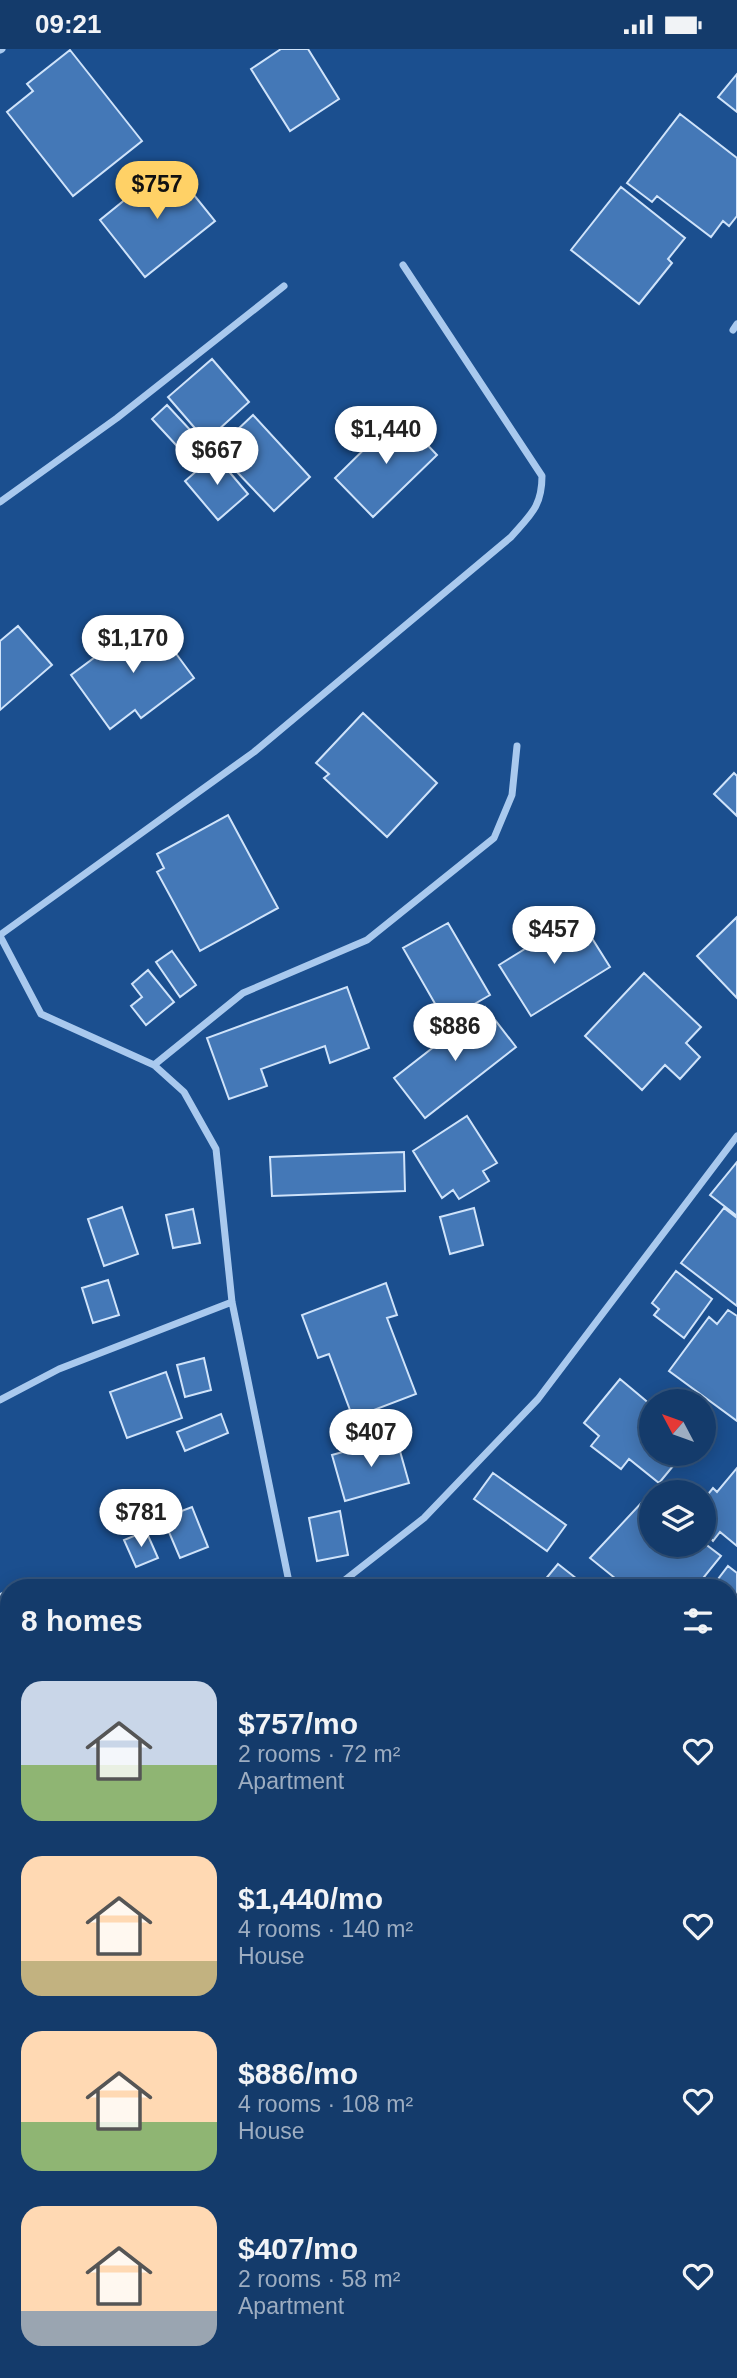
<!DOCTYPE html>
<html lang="en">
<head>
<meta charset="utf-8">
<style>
	body { margin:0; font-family:Arial,sans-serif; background:#1d4271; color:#f1f3f6; height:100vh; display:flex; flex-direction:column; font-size:26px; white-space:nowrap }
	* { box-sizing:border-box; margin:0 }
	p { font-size:23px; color:#9dadc1 }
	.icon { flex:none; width:38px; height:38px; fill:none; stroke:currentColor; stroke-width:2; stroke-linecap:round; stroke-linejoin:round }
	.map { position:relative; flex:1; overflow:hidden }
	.panel { position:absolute; left:0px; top:1530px; width:738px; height:800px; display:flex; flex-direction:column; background:#143b6b; border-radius:28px 28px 0 0; box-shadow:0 4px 18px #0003,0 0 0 2px #33557e }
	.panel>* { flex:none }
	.needle { width:46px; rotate:311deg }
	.tools { position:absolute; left:639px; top:1340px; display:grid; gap:14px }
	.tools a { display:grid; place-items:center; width:77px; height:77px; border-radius:50%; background:#143b6b; box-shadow:0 4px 18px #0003,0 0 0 2px #33557e; font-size:35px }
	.price { position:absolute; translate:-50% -60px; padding:0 16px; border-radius:24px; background:#fff; color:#222; font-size:23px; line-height:46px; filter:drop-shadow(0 2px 4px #0008) }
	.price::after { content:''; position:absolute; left:50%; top:42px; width:21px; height:16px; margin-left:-10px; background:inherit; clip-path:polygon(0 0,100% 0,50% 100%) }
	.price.selected { background:#ffd166; color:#111 }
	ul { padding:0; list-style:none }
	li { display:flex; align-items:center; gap:21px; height:175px; padding:0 21px }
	li span { display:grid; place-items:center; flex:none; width:196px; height:140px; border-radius:21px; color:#555 }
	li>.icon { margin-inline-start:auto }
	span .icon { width:84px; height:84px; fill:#fffc; stroke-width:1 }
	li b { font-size:30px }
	h2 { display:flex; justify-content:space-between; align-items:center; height:84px; padding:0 21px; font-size:30px }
	.status { display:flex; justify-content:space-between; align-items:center; height:49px; padding:0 35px; background:#143b6b; direction:ltr }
	.status svg { height:19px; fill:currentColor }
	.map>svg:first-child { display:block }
	.building { fill:#4478b7; stroke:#cfe3fa; stroke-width:2 }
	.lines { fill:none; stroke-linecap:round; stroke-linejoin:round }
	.minor { stroke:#a9c9ee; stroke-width:7 }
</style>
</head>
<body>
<div class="status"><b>09:21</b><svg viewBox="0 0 49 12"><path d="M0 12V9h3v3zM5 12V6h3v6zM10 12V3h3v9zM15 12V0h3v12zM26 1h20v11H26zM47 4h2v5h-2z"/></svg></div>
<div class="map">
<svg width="737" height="2329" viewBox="0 0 737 2329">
	<rect width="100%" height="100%" fill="#1b4f8f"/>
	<!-- building -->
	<path class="building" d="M281,0H308L339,50L290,82L251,20Z
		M70,1L142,92L73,147L7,63L33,42L27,35Z
		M737,25V63L718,48Z
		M680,65L737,109V167L729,177L723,172L711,188L657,147L652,153L627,134Z
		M169,115L215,172L145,228L100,171Z
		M621,138L685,189L668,210L672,214L639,255L571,201Z
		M212,310L249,353L206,392L168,348Z
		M167,356L192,383L177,397L152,370Z
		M253,366L310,428L274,462L216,401Z
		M399,366L437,406L373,468L335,429Z
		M215,406L248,445L218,471L185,432Z
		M149,568L194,629L141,669L135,661L110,680L71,626Z
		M18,577L52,616L0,661V592Z
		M363,664L437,734L387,788L324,729L329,725L316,714Z
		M734,724L737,727V767L714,745Z
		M228,766L278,859L200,902L157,823L164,819L157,805Z
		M578,867L610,918L531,967L499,916Z
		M737,868V949L697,907Z
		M448,874L490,946L445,972L403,899Z
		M172,902L196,936L180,948L156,913Z
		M148,921L174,953L146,976L131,957L142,948L132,935Z
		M644,924L701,978L686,994L700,1008L680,1030L665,1016L642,1041L585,987Z
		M347,938L369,999L330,1014L325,997L261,1020L267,1037L229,1050L207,989Z
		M485,958L516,998L425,1069L394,1029Z
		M467,1067L497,1114L483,1122L489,1132L459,1150L453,1141L442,1149L413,1102Z
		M404,1103L405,1142L272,1147L270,1108Z
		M737,1113V1167L710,1146Z
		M122,1158L138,1205L104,1217L88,1170Z
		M474,1159L483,1196L450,1205L440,1168Z
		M724,1159L737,1169V1257L681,1214Z
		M193,1160L200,1194L173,1199L166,1166Z
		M676,1222L712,1250L684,1289L654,1266L659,1260L652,1254Z
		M108,1231L119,1266L93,1274L82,1239Z
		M386,1234L397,1266L387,1269L416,1345L353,1369L329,1305L318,1309L302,1266Z
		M728,1261L737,1267V1372L669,1322L709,1268L717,1275Z
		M204,1309L211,1341L185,1348L177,1316Z
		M166,1323L182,1369L127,1389L110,1343Z
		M620,1330L651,1356V1405H683L659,1434L629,1410L621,1420L591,1397L599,1387L584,1374Z
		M221,1365L228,1384L185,1402L177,1383Z
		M396,1388L409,1434L345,1452L332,1406Z
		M737,1419V1497L720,1483L713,1492L704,1483V1450L713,1439L717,1443Z
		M493,1424L566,1476L547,1502L474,1450Z
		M644,1451L651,1456V1496H704V1494L721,1507L696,1538H626L590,1509Z
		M192,1458L208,1498L180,1509L163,1469Z
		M340,1462L348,1506L317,1512L309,1469Z
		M146,1482L158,1509L136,1518L124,1491Z
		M558,1515L586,1537L585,1538H539Z
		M728,1517L737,1524V1591L730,1586V1538H712Z
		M9,1541V1605L0,1609V1545Z
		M737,1718V1764L730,1758V1726Z
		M730,1822L735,1827L737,1825V1885L730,1879Z
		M9,1891V1926L0,1929V1894Z
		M737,1942V2025L730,2017V1949Z
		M9,1949V2061H8L5,2051L0,2053V1952Z
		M9,2168V2207H7L0,2170Z
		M730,2239L737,2252V2260L730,2264Z
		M0,2268L9,2305V2319L0,2322Z
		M90,2320L72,2329H67L65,2322L45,2329H26L24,2321Z
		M103,2320H147L148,2329H105Z
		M167,2320H280L282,2329H169Z
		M312,2320H381L383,2329H314Z
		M449,2320H472L473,2322L452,2329Z"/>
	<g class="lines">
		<!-- minor -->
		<path class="minor" d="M0,1L2,0
			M733,281L737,275
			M0,453L117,369L284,237
			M0,886L254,703L511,488C530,466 542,458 542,427L403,216
			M0,887L41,965L154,1016L184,1043L216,1100L232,1253L290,1538
			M154,1016L243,944L367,891L494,789L512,746L517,697
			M0,1351L59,1320L232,1253
			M336,1538L424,1469L538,1350L737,1087
			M730,1706L737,1699
			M0,1742L9,1737
			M0,2127L9,2124
			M730,2177L737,2171
			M730,2303L737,2302
			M432,2320L434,2329
			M545,2329L555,2320
			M606,2329L646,2320"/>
	</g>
</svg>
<div class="tools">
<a><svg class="needle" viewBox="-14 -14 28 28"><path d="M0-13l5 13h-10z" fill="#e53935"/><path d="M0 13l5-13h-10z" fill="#9dadc1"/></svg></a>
<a><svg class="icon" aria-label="layers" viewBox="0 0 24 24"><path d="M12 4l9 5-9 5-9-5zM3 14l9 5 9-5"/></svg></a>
</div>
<b class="price selected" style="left:157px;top:172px">$757</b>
<b class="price" style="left:386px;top:417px">$1,440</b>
<b class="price" style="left:217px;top:438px">$667</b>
<b class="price" style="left:133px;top:626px">$1,170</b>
<b class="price" style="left:554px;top:917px">$457</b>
<b class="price" style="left:455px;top:1014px">$886</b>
<b class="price" style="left:371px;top:1420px">$407</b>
<b class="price" style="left:141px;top:1500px">$781</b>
<section class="panel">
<h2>8 homes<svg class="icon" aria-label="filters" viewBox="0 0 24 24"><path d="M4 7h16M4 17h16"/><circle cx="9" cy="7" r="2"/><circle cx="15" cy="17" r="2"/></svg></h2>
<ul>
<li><span style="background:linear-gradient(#c9d6e8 60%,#8fb573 0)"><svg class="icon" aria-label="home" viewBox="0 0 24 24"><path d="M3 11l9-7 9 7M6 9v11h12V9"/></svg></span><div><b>$757/mo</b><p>2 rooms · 72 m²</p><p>Apartment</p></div><svg class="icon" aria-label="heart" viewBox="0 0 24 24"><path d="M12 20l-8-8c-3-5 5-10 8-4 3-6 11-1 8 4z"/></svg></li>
<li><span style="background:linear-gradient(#ffd9b3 75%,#c2b280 0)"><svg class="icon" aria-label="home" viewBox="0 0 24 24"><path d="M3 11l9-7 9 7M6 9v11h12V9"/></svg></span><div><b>$1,440/mo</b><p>4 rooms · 140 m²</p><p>House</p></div><svg class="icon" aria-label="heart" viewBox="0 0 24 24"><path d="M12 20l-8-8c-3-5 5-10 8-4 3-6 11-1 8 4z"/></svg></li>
<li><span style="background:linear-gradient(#ffd9b3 65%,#8fb573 0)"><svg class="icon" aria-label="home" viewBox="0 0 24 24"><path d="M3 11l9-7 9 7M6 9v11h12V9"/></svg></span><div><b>$886/mo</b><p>4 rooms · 108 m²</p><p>House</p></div><svg class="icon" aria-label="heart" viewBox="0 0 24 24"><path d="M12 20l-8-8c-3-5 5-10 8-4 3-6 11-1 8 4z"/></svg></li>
<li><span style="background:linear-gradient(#ffd9b3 75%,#9aa5b1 0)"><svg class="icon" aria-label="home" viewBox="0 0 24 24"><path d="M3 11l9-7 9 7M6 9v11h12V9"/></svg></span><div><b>$407/mo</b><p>2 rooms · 58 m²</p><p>Apartment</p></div><svg class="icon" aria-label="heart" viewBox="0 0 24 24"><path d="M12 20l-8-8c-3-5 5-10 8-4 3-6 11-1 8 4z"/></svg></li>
</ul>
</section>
</div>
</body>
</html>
